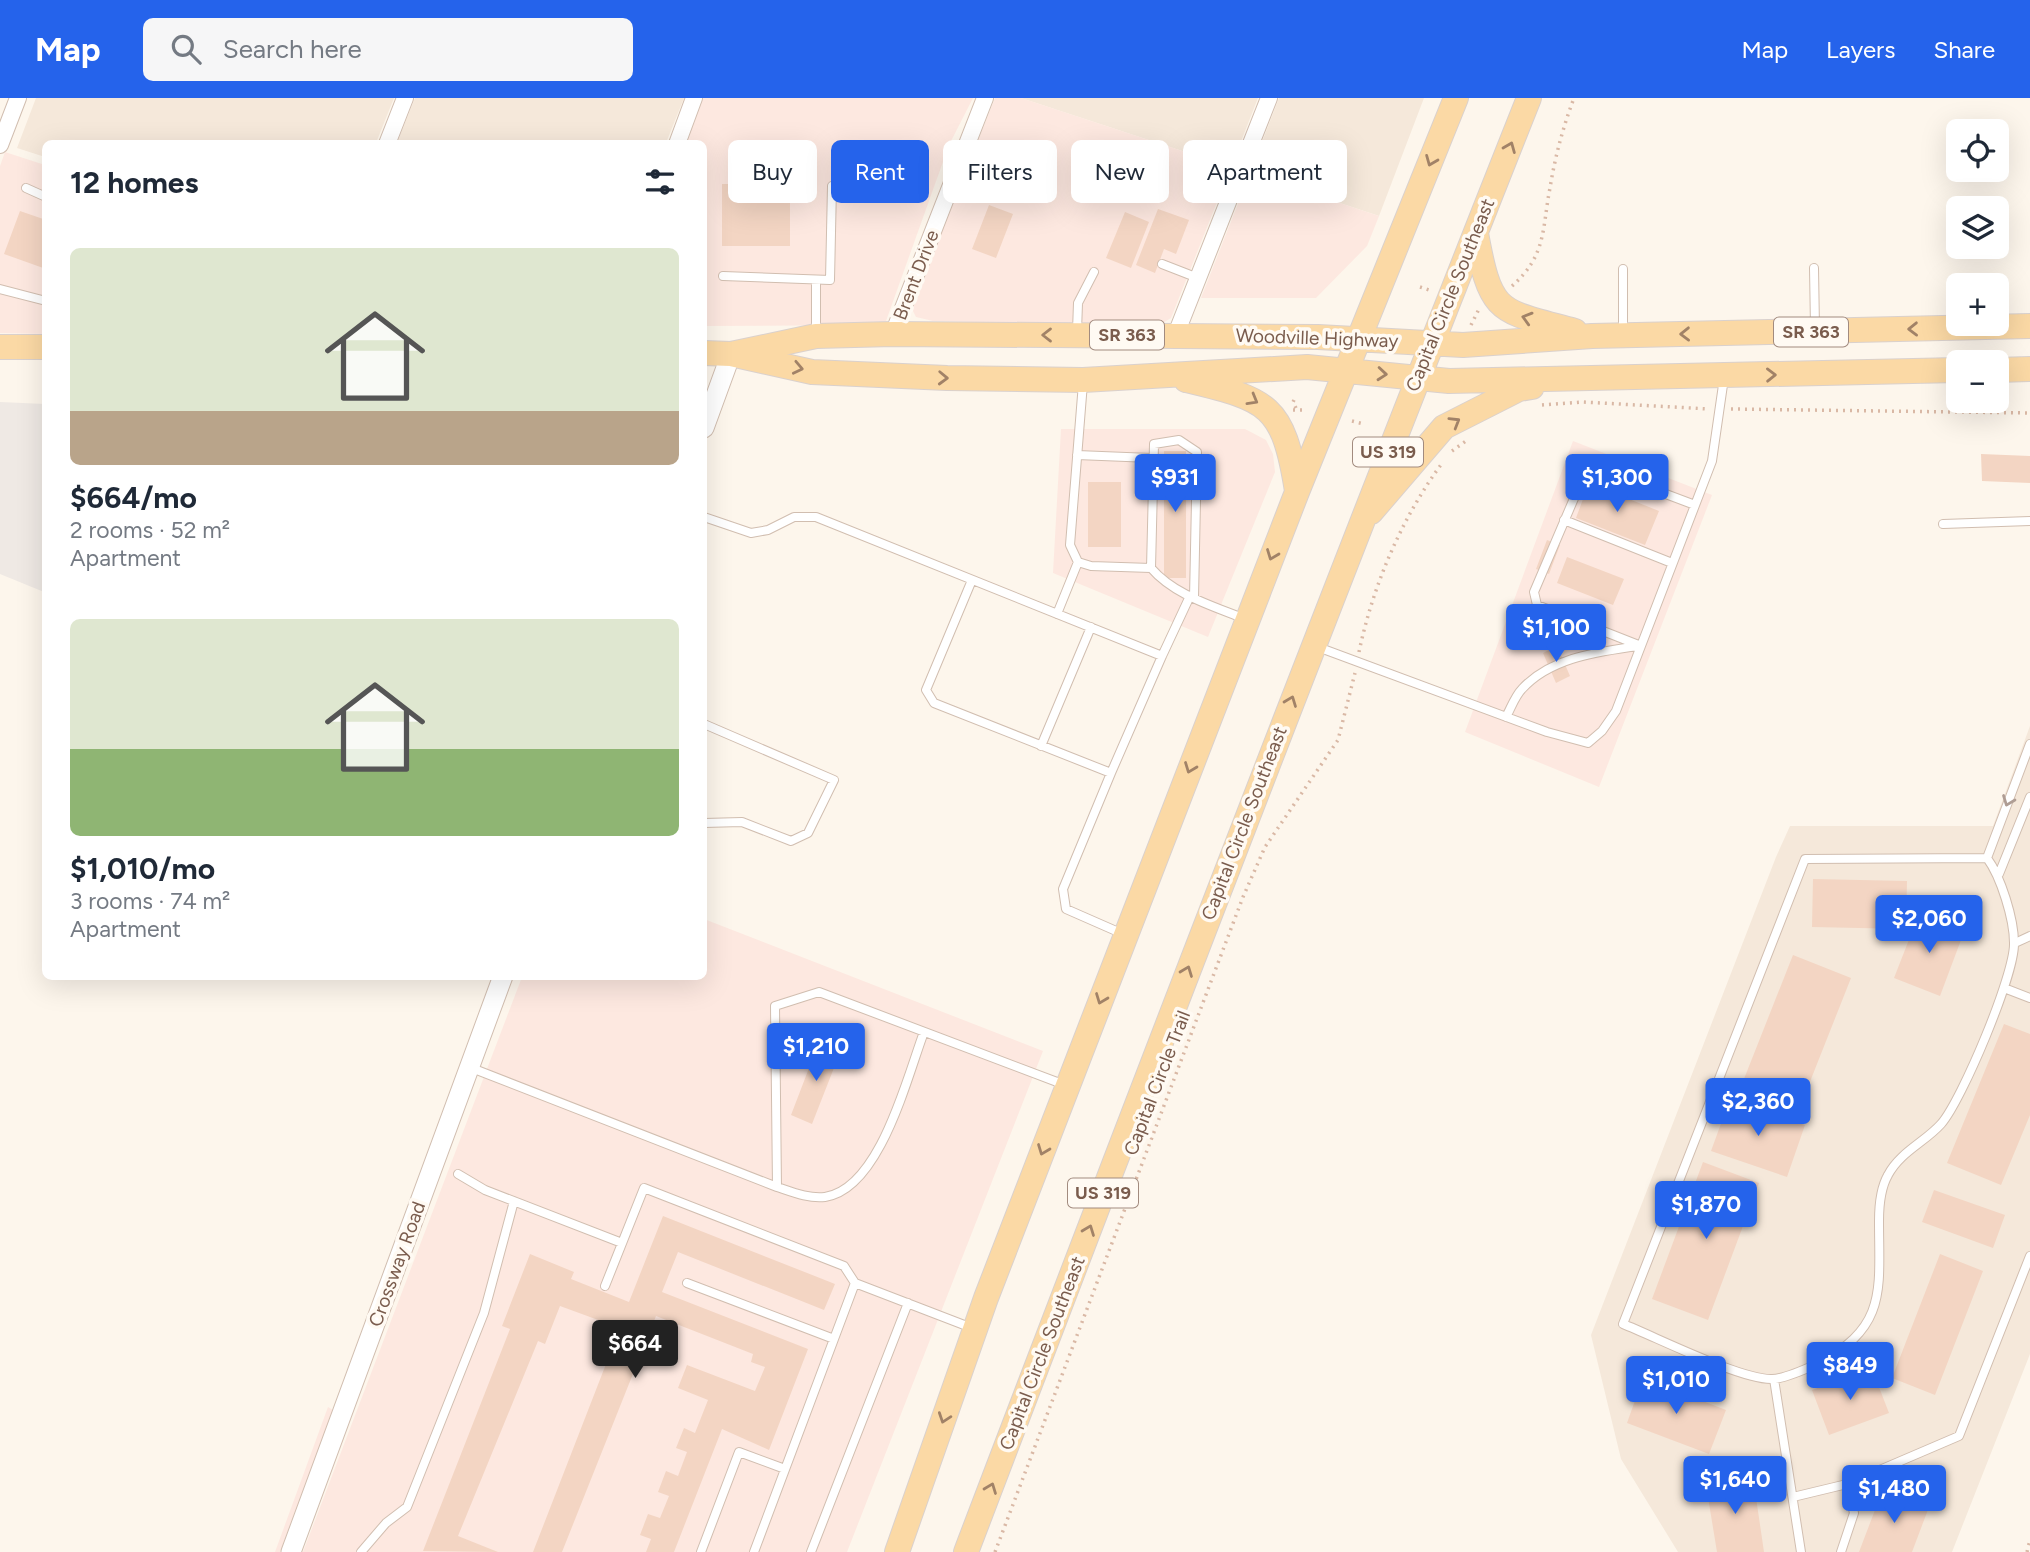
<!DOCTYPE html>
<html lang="en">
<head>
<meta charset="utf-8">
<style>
	body { margin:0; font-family:Figtree,sans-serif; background:#f6f6f7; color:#1f2937; height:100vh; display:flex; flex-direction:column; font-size:26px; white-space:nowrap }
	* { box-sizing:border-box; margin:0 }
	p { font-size:23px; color:#747a83 }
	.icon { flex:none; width:38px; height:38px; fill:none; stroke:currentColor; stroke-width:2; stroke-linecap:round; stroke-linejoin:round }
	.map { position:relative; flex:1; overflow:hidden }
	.sheet { position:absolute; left:42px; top:42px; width:665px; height:840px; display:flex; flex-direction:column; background:#fff; border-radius:10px; box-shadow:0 7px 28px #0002 }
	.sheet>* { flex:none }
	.guide { position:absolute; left:728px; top:42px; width:665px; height:63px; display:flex; gap:14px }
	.controls { position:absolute; left:1946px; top:21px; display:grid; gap:14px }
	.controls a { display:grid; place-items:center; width:63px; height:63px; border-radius:10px; background:#fff; box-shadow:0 7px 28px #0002; font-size:35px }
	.price { position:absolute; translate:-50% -60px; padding:0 16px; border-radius:7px; background:#2563eb; color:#fff; font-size:23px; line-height:46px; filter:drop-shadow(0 2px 4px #0008) }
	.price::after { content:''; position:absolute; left:50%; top:42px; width:21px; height:16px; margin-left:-10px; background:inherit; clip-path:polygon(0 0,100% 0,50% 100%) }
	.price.active { background:#222; color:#fff }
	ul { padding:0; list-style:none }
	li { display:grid; align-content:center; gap:14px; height:371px; padding:0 28px }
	li span { display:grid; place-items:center; height:217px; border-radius:10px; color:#555 }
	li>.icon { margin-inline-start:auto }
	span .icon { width:126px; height:126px; fill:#fffc; stroke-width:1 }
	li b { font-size:30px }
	h2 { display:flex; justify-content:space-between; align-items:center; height:84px; padding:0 28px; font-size:30px }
	.tag { padding:0 24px; border-radius:10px; background:#fff; box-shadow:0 7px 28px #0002; font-size:24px; line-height:63px }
	.tag.active { background:#2563eb; color:#fff }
	header { display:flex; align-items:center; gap:42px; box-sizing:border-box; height:98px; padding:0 35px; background:#2563eb; color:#fff }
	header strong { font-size:33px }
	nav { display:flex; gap:38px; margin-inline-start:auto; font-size:24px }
	.search { width:490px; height:63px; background:#f6f6f7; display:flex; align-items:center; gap:18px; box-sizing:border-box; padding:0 24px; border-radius:10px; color:#747a83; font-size:26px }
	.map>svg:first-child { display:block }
	.residential { fill:#f5e8da }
	.commercial { fill:#fde8e0 }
	.industrial { fill:#efe9e4 }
	.building { fill:#f3d5c3 }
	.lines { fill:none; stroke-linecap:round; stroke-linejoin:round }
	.service-casing { stroke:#d1beb0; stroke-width:10 }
	.minor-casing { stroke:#d1beb0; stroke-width:18 }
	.tertiary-casing { stroke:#d1beb0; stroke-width:21 }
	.primary-casing { stroke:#dad1cd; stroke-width:26 }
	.path { stroke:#d9b8a5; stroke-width:3.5; stroke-dasharray:2 5; stroke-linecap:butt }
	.service { stroke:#fff; stroke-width:8 }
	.minor { stroke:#fff; stroke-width:16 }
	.tertiary { stroke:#fff; stroke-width:19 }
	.primary { stroke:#fbd9a5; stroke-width:24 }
	.oneway { stroke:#a18267 }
	.oneway2 { stroke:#af9d94 }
	.labels { text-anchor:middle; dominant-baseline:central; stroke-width:7; stroke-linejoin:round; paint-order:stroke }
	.shield { fill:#fffaf3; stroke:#a28b7f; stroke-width:2 }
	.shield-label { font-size:18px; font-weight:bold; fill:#7a5c4d }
	.street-label { font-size:19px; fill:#7a5c4d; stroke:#fffaf3 }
</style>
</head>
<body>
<header>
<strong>Map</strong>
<div class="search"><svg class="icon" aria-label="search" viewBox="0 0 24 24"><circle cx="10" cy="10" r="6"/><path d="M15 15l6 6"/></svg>Search here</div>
<nav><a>Map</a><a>Layers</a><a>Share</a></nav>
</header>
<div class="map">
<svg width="2030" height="1454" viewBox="0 0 2030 1454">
	<rect width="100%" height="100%" fill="#fdf6ec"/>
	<!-- residential -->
	<path class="residential" d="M36,0H394L376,45L46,46L45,59L17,50Z
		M415,0H684L666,45H397Z
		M1021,0H1258L1231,69Z
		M1279,0H1424L1379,118L1250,75Z
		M2030,628V1256L1952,1454H1678L1621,1361L1591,1237L1776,759L1790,728H1993Z"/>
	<!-- commercial -->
	<path class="commercial" d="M703,0H973L949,47L886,223L877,227L704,228V46H683Z
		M995,0H1021L1231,69L1171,220L1161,226L974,224L933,223L916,219L912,211L913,203Z
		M5,54L45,67V236L0,235V68Z
		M1250,75L1379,118L1367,148L1316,200H1201Z
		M1061,331H1245L1266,342L1273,356L1275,374L1208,539L1053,475Z
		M1573,343L1712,397L1599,689L1465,634Z
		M704,821L1043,953L847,1454H303L522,879L704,878Z
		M328,1309L333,1312L280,1454H275Z"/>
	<!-- industrial -->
	<path class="industrial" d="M0,304L45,306L44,494L0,476Z"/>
	<!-- building -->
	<path class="building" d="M722,86H790V148H722Z
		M989,107L1013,116L996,160L972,151Z
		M1158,111L1189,122L1176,156L1164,151L1155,175L1136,167Z
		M20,113L46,122V171L4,156Z
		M1125,114L1149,124L1131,170L1106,160Z
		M1164,353H1186V480H1164Z
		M1981,356L2030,358V385L1982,383Z
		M1088,384H1121V449H1088Z
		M1589,385L1659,413L1645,447L1576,420Z
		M1547,442L1560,447L1549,476L1536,471Z
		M1567,459L1624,481L1613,507L1557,485Z
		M1557,548L1570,578L1556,585L1543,555Z
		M1813,781L1907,783L1906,831L1812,829Z
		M1919,816L1964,834L1940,898L1894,880Z
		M1793,857L1851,880L1798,1014L1740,991Z
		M2004,926L2030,936V1017L2001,1087L1947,1065Z
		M819,944L841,952L812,1026L791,1017Z
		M1730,1001L1805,1027L1787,1079L1711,1053Z
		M1703,1064L1759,1085L1708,1222L1652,1201Z
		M1934,1092L2005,1117L1993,1150L1922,1124Z
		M663,1118L835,1186L824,1212L678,1154L662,1194L808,1251L769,1352L722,1331L674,1454H646L651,1441L640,1437L648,1416L660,1420L669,1398L658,1394L666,1373L678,1378L687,1354L676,1350L684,1330L695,1335L708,1302L678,1290L687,1267L755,1293L765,1269L751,1264L753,1256L656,1218L562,1454H533L620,1230L560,1208L545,1246L538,1243L458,1438L498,1454L423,1453L510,1231L502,1228L530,1156L574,1174L571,1181L629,1204Z
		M1940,1156L1983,1173L1935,1297L1892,1280Z
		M1872,1271L1889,1315L1829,1337L1812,1292Z
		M1643,1280L1726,1312L1709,1356L1627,1325Z
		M1753,1379L1764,1454H1717L1706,1387Z
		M1883,1391L1929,1409L1912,1454H1859Z"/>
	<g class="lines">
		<!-- service casing -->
		<g class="service-casing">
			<path id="service" d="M26,90L46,99
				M1162,166L1198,180
				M1814,170L1815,230
				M1623,171V235
				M723,178L830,182L832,88
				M0,191L46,203
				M1077,233L1078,205L1094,174
				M816,235V182
				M1083,285L1070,447L1078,464L1091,468L1151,470
				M1077,357L1151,360
				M704,419L751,435L768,432L794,419H816L1162,558L1190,498
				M1564,422L1672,465
				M1943,426L2030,423
				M972,482L926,592L934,605L1111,675L1162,558
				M1194,500L1197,354L1179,342L1154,346L1151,470C1174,497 1213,508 1245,521
				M1057,516L1078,464
				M1315,548L1547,634L1588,645L1602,633L1616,613L1712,363L1724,280
				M1641,548L1537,507L1534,494L1584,377L1602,372L1695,407
				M1506,619C1511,610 1515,598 1522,591C1551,559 1598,554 1638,548
				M704,626L834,682L808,735L791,743L742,724L704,725
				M1041,648L1091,529
				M1111,675L1063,791L1066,811L1123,836
				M1987,760C2001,779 2014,821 2014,845C2015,876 1962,1002 1941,1026C1925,1044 1900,1054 1888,1077C1880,1091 1879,1108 1879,1123C1879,1192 1888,1229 1817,1266C1806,1271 1784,1281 1772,1281C1741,1282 1656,1239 1623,1226L1805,761Z
				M1987,760L2030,646
				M1999,776L2030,699
				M2015,845L2030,838
				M2004,890L2030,900
				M924,934C907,979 880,1091 825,1099C809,1101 792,1094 777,1089L775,908L819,894L1065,987
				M469,969L777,1089
				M458,1076L485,1092L622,1145
				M687,1185L834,1241
				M605,1188L644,1090L844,1168L855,1185L972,1230
				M1774,1281L1801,1454
				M1793,1399L1847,1386L1959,1338L2030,1158
				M361,1454L386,1425L407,1409L484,1215L514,1103
				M701,1454L739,1354L785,1371
				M754,1454L855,1185
				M811,1454L908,1205
				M1841,1454L1854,1415L1847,1386"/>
		</g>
		<!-- minor casing -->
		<g class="minor-casing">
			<path id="minor" d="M387,46L405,0
				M677,46L694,0
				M0,47L18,0
				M893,236L985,0
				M1176,236L1269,0"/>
		</g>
		<!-- tertiary casing -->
		<g class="tertiary-casing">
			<path id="tertiary" d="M704,330L731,256
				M291,1454L503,878"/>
		</g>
		<!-- primary casing -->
		<g class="primary-casing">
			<path id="primary" d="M1476,135C1491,218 1498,212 1575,233
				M0,249H46
				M704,255L731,256L812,274L947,280L1083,282L1307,269L1449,283L1958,272
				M731,256L816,238L893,236L1318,239L1463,247L1592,238L2030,228
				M1997,272L2030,271
				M1186,282C1268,302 1283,305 1297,393
				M1371,414L1444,329L1519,291L1532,289
				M897,1454L986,1200L1297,394L1456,0
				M966,1454C1151,968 1337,483 1529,0"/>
		</g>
		<!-- path -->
		<path class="path" d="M1512,188C1547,157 1542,130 1550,90C1555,59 1563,29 1574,0
			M1420,189L1429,192
			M1471,227L1480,209
			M1542,307L1583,304L1709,311
			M1296,310L1293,304L1296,298
			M1731,311L2030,315
			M1293,312H1305
			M1352,323L1364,326
			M1452,353L1466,343
			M1359,554C1373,487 1402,419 1443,364
			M995,1454L1243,799L1265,749L1338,642L1355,575
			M2027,1454L2030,1442"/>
		<!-- service -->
		<use href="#service" class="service"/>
		<!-- minor -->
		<use href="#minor" class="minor"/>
		<!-- tertiary -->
		<use href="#tertiary" class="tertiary"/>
		<!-- primary -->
		<use href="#primary" class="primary"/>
	</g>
	<!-- one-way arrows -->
	<defs><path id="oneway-chevron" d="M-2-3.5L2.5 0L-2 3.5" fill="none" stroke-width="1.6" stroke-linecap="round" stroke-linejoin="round" transform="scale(1.75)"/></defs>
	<g class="oneway">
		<use href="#oneway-chevron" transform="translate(1510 49) rotate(-68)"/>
		<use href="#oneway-chevron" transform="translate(1431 63) rotate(112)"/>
		<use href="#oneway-chevron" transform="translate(1527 220) rotate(-164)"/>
		<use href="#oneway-chevron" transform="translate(1913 231) rotate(179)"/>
		<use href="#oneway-chevron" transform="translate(1685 236) rotate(179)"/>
		<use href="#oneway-chevron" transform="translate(1047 237) rotate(-180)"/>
		<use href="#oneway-chevron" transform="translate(798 270) rotate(12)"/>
		<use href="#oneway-chevron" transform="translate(1382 276) rotate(5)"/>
		<use href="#oneway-chevron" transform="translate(1771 277) rotate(-1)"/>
		<use href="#oneway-chevron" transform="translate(943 280) rotate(2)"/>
		<use href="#oneway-chevron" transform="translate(1253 302) rotate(30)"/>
		<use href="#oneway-chevron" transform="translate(1455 324) rotate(-31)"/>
		<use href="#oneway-chevron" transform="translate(1272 457) rotate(111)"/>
		<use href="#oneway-chevron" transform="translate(1291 603) rotate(-69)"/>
		<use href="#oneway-chevron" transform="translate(1190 670) rotate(111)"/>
		<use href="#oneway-chevron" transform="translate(1187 873) rotate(-69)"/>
		<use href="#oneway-chevron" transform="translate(1101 901) rotate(111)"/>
		<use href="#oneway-chevron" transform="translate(1043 1052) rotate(111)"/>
		<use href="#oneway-chevron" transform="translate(1089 1132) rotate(-69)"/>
		<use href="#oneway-chevron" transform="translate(944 1320) rotate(109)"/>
		<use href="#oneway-chevron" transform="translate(991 1390) rotate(-69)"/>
	</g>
	<use class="oneway2" href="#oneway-chevron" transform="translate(2008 703) rotate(111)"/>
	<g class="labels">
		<!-- shield labels -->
		<g class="shield">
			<rect x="1774" y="219.5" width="74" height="29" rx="5"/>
			<rect x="1090" y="222.5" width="74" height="29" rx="5"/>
			<rect x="1353" y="339.5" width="70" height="29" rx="5"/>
			<rect x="1068" y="1080.5" width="70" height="29" rx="5"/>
		</g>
		<g class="shield-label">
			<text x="1811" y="234">SR 363</text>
			<text x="1127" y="237">SR 363</text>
			<text x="1388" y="354">US 319</text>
			<text x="1103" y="1095">US 319</text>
		</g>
		<!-- street labels -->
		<g class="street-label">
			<text transform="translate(916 177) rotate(-69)">Brent Drive</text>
			<text transform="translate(1450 197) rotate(-68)">Capital Circle Southeast</text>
			<text transform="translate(1317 240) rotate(2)">Woodville Highway</text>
			<text transform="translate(1244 725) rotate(-69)">Capital Circle Southeast</text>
			<text transform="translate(1157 985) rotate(-69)">Capital Circle Trail</text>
			<text transform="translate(397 1166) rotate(-70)">Crossway Road</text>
			<text transform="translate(1042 1255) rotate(-69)">Capital Circle Southeast</text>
		</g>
	</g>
</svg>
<div class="controls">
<a><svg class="icon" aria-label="locate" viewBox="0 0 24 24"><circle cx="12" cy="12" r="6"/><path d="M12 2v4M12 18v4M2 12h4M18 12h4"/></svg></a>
<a><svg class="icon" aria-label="layers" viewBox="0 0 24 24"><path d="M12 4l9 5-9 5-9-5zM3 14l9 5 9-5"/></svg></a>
<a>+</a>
<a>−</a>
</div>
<b class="price" style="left:1175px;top:416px">$931</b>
<b class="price" style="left:1617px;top:416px">$1,300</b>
<b class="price" style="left:1556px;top:566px">$1,100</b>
<b class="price" style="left:1929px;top:857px">$2,060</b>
<b class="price" style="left:816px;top:985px">$1,210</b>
<b class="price" style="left:1758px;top:1040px">$2,360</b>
<b class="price" style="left:1706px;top:1143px">$1,870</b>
<b class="price active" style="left:635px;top:1282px">$664</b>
<b class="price" style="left:1850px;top:1304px">$849</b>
<b class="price" style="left:1676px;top:1318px">$1,010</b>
<b class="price" style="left:1735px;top:1418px">$1,640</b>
<b class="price" style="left:1894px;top:1427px">$1,480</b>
<div class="guide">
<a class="tag">Buy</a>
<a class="tag active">Rent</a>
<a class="tag">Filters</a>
<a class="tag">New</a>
<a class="tag">Apartment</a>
</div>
<section class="sheet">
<h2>12 homes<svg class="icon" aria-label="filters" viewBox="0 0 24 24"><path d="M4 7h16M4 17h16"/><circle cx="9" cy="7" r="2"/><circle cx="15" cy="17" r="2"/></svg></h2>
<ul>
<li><span style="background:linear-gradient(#dfe7d0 75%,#b9a48a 0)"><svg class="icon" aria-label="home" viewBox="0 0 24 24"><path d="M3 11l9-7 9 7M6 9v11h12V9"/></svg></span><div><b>$664/mo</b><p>2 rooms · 52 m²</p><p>Apartment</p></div></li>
<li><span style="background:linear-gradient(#dfe7d0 60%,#8fb573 0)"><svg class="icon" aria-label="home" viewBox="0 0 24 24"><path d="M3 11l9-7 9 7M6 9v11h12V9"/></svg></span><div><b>$1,010/mo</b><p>3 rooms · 74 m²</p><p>Apartment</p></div></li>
</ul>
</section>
</div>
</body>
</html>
